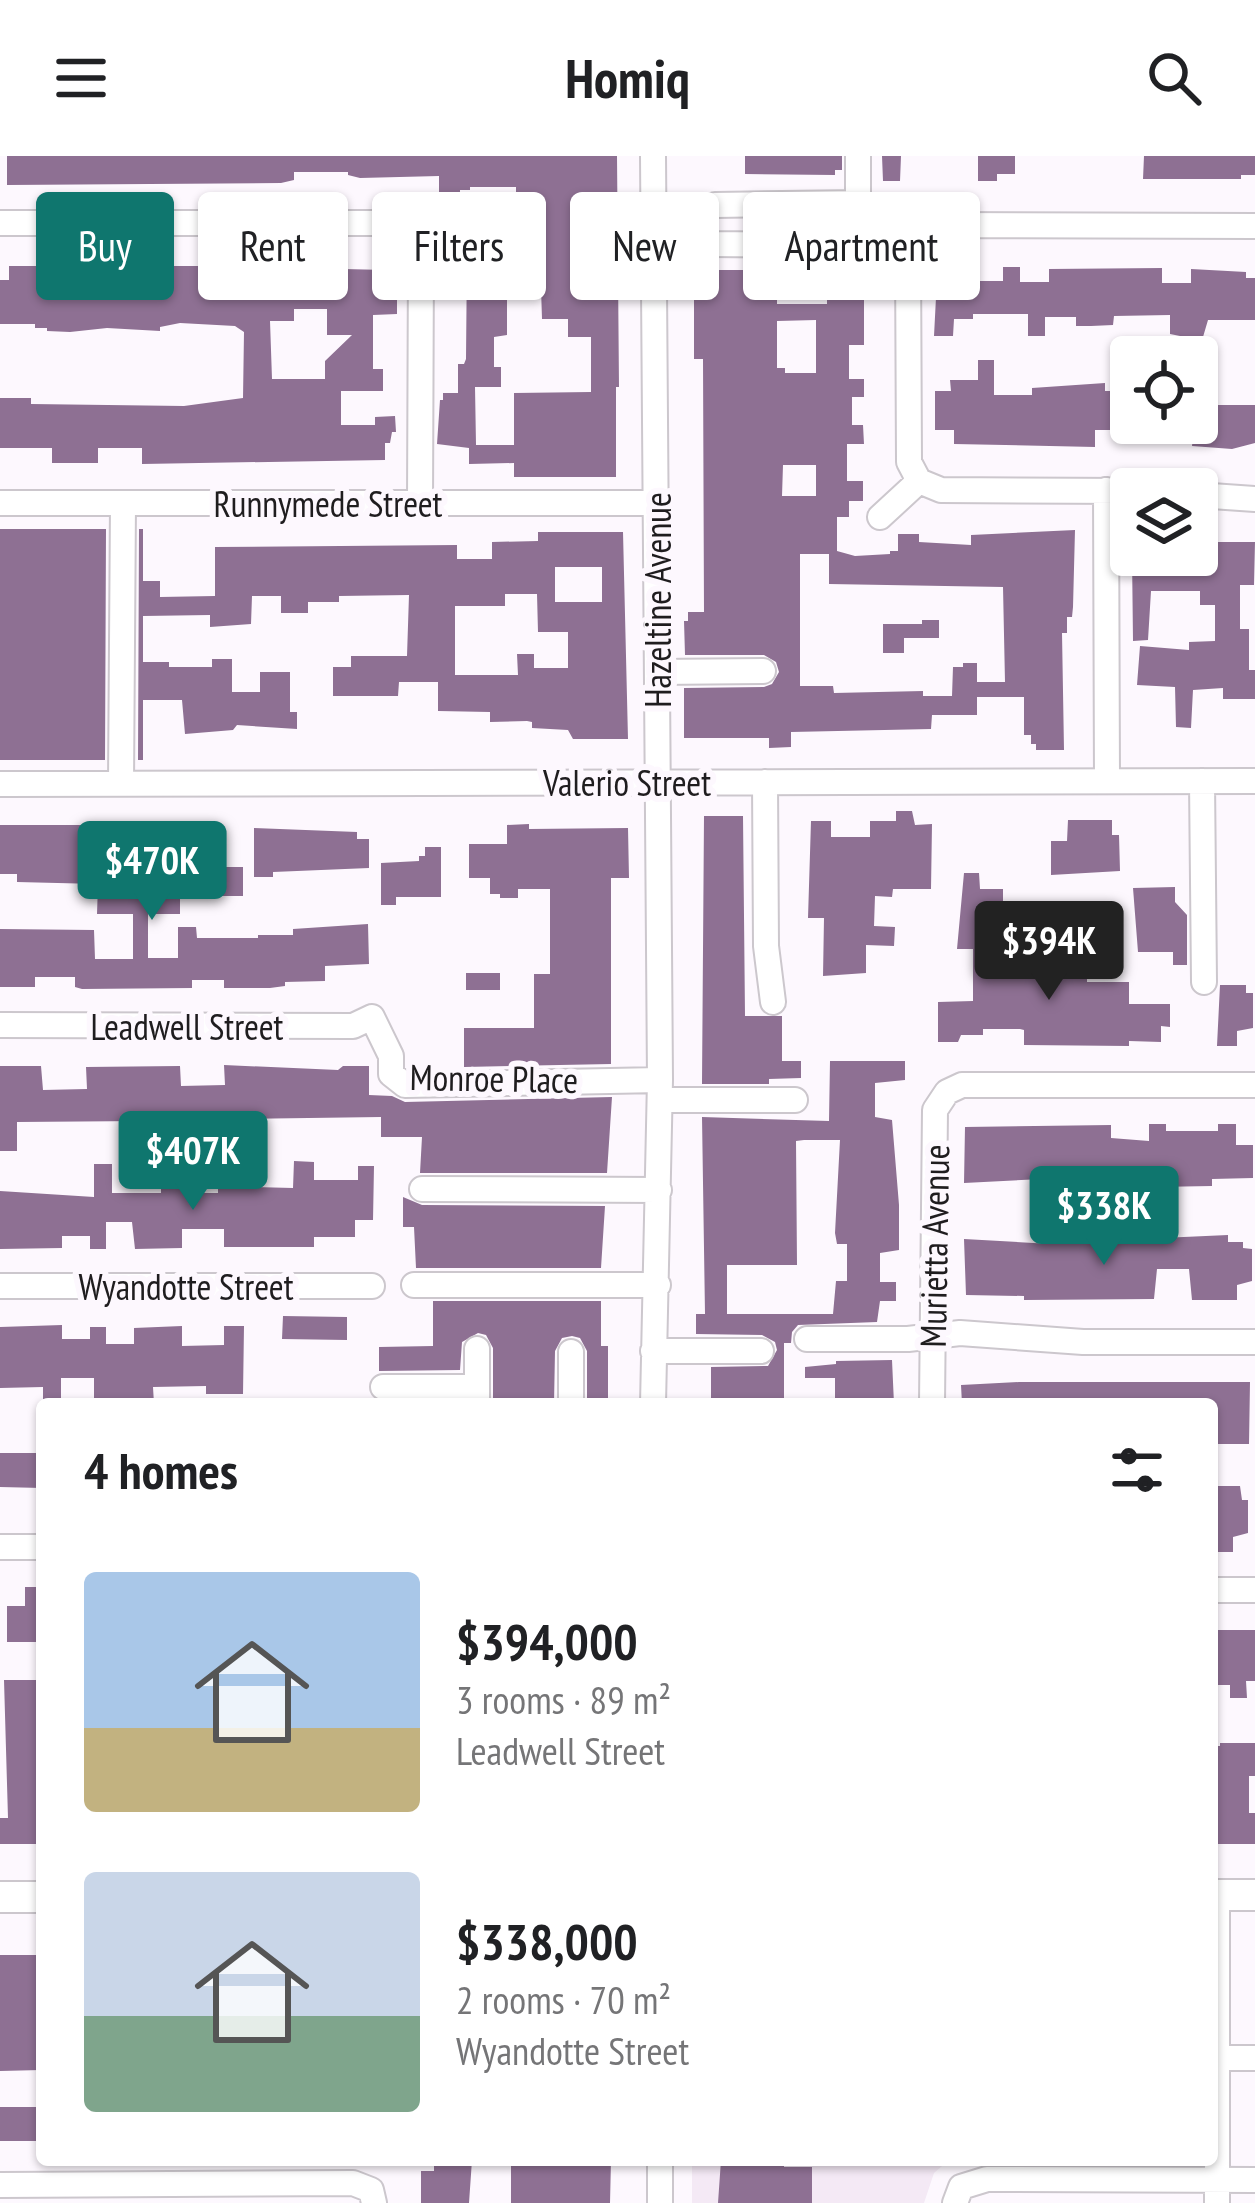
<!DOCTYPE html>
<html lang="en">
<head>
<meta charset="utf-8">
<style>
	body { margin:0; font-family:"PT Sans Narrow",sans-serif; background:#f2f2f2; color:#202124; height:100vh; display:flex; flex-direction:column; font-size:45px; white-space:nowrap }
	* { box-sizing:border-box; margin:0 }
	p { font-size:39px; color:#757577 }
	.icon { flex:none; width:66px; height:66px; fill:none; stroke:currentColor; stroke-width:2; stroke-linecap:round; stroke-linejoin:round }
	.map { position:relative; flex:1; overflow:hidden }
	.panel { position:absolute; left:36px; top:1242px; width:1182px; height:768px; display:flex; flex-direction:column; background:#fff; border-radius:12px; box-shadow:0 3px 9px #0004 }
	.panel>* { flex:none }
	.guide { position:absolute; left:36px; top:36px; width:1185px; height:108px; display:flex; gap:24px }
	.fabs { position:absolute; left:1110px; top:180px; display:grid; gap:24px }
	.fabs a { display:grid; place-items:center; width:108px; height:108px; border-radius:12px; background:#fff; box-shadow:0 3px 9px #0004; font-size:60px }
	.price { position:absolute; translate:-50% -102px; padding:0 27px; border-radius:12px; background:#0f766e; color:#fff; font-size:39px; line-height:78px; filter:drop-shadow(0 3px 6px #0008) }
	.price::after { content:''; position:absolute; left:50%; top:72px; width:36px; height:27px; margin-left:-18px; background:inherit; clip-path:polygon(0 0,100% 0,50% 100%) }
	.price.current { background:#222; color:#fff }
	ul { padding:0; list-style:none }
	li { display:flex; align-items:center; gap:36px; height:300px; padding:0 48px }
	li span { display:grid; place-items:center; flex:none; width:336px; height:240px; border-radius:12px; color:#555 }
	li>.icon { margin-inline-start:auto }
	span .icon { width:144px; height:144px; fill:#fffc; stroke-width:1 }
	li b { font-size:51px }
	h2 { display:flex; justify-content:space-between; align-items:center; height:144px; padding:0 48px; font-size:51px }
	.chip { padding:0 42px; border-radius:12px; background:#fff; box-shadow:0 3px 9px #0004; font-size:42px; line-height:108px }
	.chip.current { background:#0f766e; color:#fff }
	header { display:flex; justify-content:space-between; align-items:center; height:156px; padding:0 48px; background:#fff; font-size:54px; font-weight:800 }
	.map>svg:first-child { display:block }
	.built { fill:#f4e9f5 }
	.building { fill:#8e7093; fill-rule:evenodd }
	.lines { fill:none; stroke-linecap:round; stroke-linejoin:round }
	.minor-casing { stroke:#ccc7cd; stroke-width:28 }
	.major-casing { stroke:#ccc7cd; stroke-width:34 }
	.minor { stroke:#fff; stroke-width:24 }
	.major { stroke:#fff; stroke-width:30 }
	.labels { text-anchor:middle; dominant-baseline:central; stroke-width:12; stroke-linejoin:round; paint-order:stroke }
	.street-label { font-size:36px; fill:#1f1d1f; stroke:#fdf8fe }
</style>
</head>
<body>
<header><svg class="icon" aria-label="menu" viewBox="0 0 24 24"><path d="M4 6h16M4 12h16M4 18h16"/></svg>Homiq<svg class="icon" aria-label="search" viewBox="0 0 24 24"><circle cx="10" cy="10" r="6"/><path d="M15 15l6 6"/></svg></header>
<div class="map">
<svg width="1255" height="2047" viewBox="0 0 1255 2047">
	<rect width="100%" height="100%" fill="#fdf8fe"/>
	<!-- built -->
	<path class="built" d="M692,2004H949L934,2017L924,2047H692Z"/>
	<!-- building -->
	<path class="building" d="M7,0H617L619,231H616V321H514V307L469,308V292L437,288L440,244H443V237H458V208H464L466,203L467,96H480V64H516V31H470V34H460V48H439V20L360,22L348,19V16H294V24L281,27L7,29ZM507,132H541L542,163H568V181H591V236L514,237V289H476L475,231H501V211H494V181L507,179Z
		M745,0H842V14H835V19L745,18Z
		M882,0H901L900,25H883Z
		M978,0H1015V18H997V25H978Z
		M1144,0H1255V19H1241V23H1143Z
		M9,110H232V122H301V112L386,114V142H397V158L373,159V213H383V235H341V269H375V261L395,260L396,276H392L390,287H385V304L142,308V292H98V307H52V292H0V242H31V248L184,250L243,242L244,176L235,170L180,167L160,171V175L107,172L70,176L47,175V172H35V168H0V124H9ZM294,153H327V179H352L325,205V223H272L270,165H294Z
		M1003,111H1020V126H1049V113L1162,112V127H1191V113L1246,116V122H1255V164H1208L1203,181H1185L1170,178V159L1114,160L1113,169L1091,170H1076V161H1045V180H1028V158H973V163H954L953,180H934L937,122L944,120V112H973V125H1003Z
		M694,114H777V148H827V130H833V114H864V189H849V223H864V241H852V269H863L864,288H847V325H863V345H849V361H837V395L855,400L890,398V395H898V378H919V386L971,389V379L1075,374L1073,451L1072,461H1067V477H1062L1064,594H1036V588H1031V579H1024V541H977V559H932L931,573L791,576V591L769,592V582H684V532L764,531L772,528L779,516L776,506L764,499H685L684,465H688V456H704L703,203H694ZM816,164V217H785V212H777V165ZM783,309H816V340H782ZM800,398H829V428L1003,431L1005,526H977V507H963V511H953L952,540H923V535L834,537L833,530H800Z
		M978,204H994V239H1032V232L1105,227V235H1117V243H1131V274H1095V291L954,288V274H935V235H951L950,224H978Z
		M1197,249H1255V287L1232,293L1192,290Z
		M0,373H106L105,604H0Z
		M139,373H143V425H160V441L215,440V391L457,389V403H492V386L538,385V376H623L628,583H573L568,574L532,572V566L527,565L490,566V556L438,555V526H399L398,540H333V511H351V500H407L409,439L339,440V446H308V457H281V440H252L251,468L210,471V459L143,460V506H169V511H212V503H232V536H260V516H290V556H297V573L237,569L233,574L185,578L182,544H143V604H138ZM555,411H602V446H555ZM505,438H537L538,476H568V512H534V498H517L518,519H455V450H505Z
		M1197,380H1211V386H1255L1254,429H1240V473H1249V514H1255V543H1223V532L1193,534L1191,572L1176,571L1175,531L1137,529L1140,490L1189,494V486L1215,485V449H1200V435H1151L1148,484L1133,485L1132,399H1197Z
		M922,464H939V482H904V497H883V468H922Z
		M896,655H912L915,669L932,668L931,733H893L892,741L875,740L874,770L895,771L894,790L866,789V817L823,820L824,762H808L811,665H831V681H870V665H896Z
		M704,660H743L745,860H782V905H801V922L769,923V928H702Z
		M1068,664H1112V679H1119L1120,715L1051,719V685H1067Z
		M529,668V673L628,672L629,722H611V908L464,911V872H534V818H550V733H518V742H500V738H490V722H469V688H507V669Z
		M0,669H94V706H130L131,684H147V703L172,702L176,711H243V740H219V733H189V743H180V758H148V802H178V771H196L197,782H258V779H293V773L368,768L369,808L325,810V825L285,826V830L270,832H224V824H192V832L82,833L75,831V821H35V831H0V773L94,774L95,803H133V758H97L98,728L17,726V718H0Z
		M254,672L357,676V683H369V712L273,716V721H254Z
		M425,691H441V741H396V749H381V707L419,705V700H425Z
		M964,717H979L980,733H1003V753H984V793H957Z
		M1175,731V746L1187,759V809H1173V796H1138L1133,732Z
		M973,793L1077,794V802L1087,806V826H1129V848H1170V871L1161,870V886L1129,885V890L1024,889V874L1020,873H983V879H961L958,886H938V846L973,845Z
		M466,817H500V834H466Z
		M1220,829H1246V837H1253V872L1237,875V890H1217Z
		M830,905H905V924L875,927V961L892,964L899,1049V1094L880,1097V1126H896V1145H880L877,1166L798,1169L792,1176L791,1187H784V1248H711V1211L768,1210L777,1194L775,1186L762,1179L696,1178V1158H705L702,961L829,965ZM804,984H840L835,1077L837,1088H847V1125H836L833,1158H727V1109H797L796,985Z
		M224,909L338,914L343,910H369V939L392,940L405,946L612,941L607,1017H420L422,981H381V961L243,963L242,972H219V967L143,969V965L17,966V995H0V910H41L43,934L87,933L86,911L180,910L181,930L225,929Z
		M1149,968H1166V975H1218V968H1236V989H1253V1022L1212,1023V1030L1155,1031H1103V1024L1063,1022L964,1027L965,971L1111,969V982L1149,985Z
		M294,1005L314,1006V1024H358V1010H374L373,1064H355V1081H314V1091H224V1073H182V1092L135,1093L132,1066H106V1093H90V1080H62V1092L0,1093V1035L94,1041V1008H112V1037H161V1024L173,1023H187V1037H218V1030L293,1032Z
		M403,1041L422,1049L605,1050L601,1112H416L414,1071H403Z
		M1051,1076H1073V1086L1228,1079V1086H1243V1092L1252,1093V1125L1237,1129V1144H1192L1189,1113H1157L1154,1143L1024,1144V1140L966,1139L964,1083L1051,1088Z
		M433,1145H601V1190H608V1248H587V1195L580,1182L572,1180L562,1182L555,1195L554,1248H493V1192L486,1179L478,1177L462,1186L460,1214L379,1215V1191L433,1190Z
		M283,1160L347,1161V1184L282,1183Z
		M62,1169V1183H90V1171H106V1188H134V1172L182,1170V1190L224,1189V1170H244L243,1238H206V1230L153,1231L154,1248H94V1222H61V1248H43V1231L0,1232V1171Z
		M892,1204L894,1248H835V1222H805V1211L836,1208V1205Z
		M1019,1226H1250L1249,1288H1215L1213,1248H962L961,1229Z
		M0,1297H42V1332L0,1331Z
		M1216,1330H1240L1242,1344H1248V1377L1233,1381V1396H1213Z
		M25,1431H42V1486H7V1450H25Z
		M1212,1474H1255V1525H1246L1247,1542H1230V1529H1212Z
		M4,1524H42V1688H0V1662H8Z
		M1220,1587H1255V1620H1249V1657H1255V1688H1212V1590H1220Z
		M0,1799H42L41,1914L0,1915Z
		M0,1951H42V1985H0Z
		M434,2004H472L469,2047H421V2015H434Z
		M511,2004H611L610,2047H511Z
		M721,2004H784V2011H812V2047H718Z"/>
	<g class="lines">
		<!-- minor casing -->
		<g class="minor-casing">
			<path id="minor" d="M653,0L660,924L653,1248
				M692,61L708,88L851,89L859,82L858,47
				M654,62L692,61L715,49L858,47V0
				M0,67H389L411,77L421,98L420,348
				M919,325L909,306L908,99L918,76L945,69L1255,70
				M919,325L941,334L1131,335
				M1106,334L1107,625
				M1197,339L1255,343
				M0,347H656
				M880,361L919,325
				M657,516L763,515
				M1202,625L1204,826
				M765,626L766,790L773,846
				M0,628L1255,625
				M121,628L123,347
				M0,869L353,870L372,861L391,900V918L405,929L660,924
				M660,944H795
				M422,1033L659,1034
				M414,1129H658
				M0,1130H372
				M807,1183H908L960,1177L1083,1186H1255
				M653,1195H761
				M383,1231H477
				M477,1244V1193
				M571,1248V1196
				M932,1248L935,954L947,936L962,929H1255
				M0,1391H42
				M1212,1434H1255
				M1217,1902H1255
				M660,2004V2047
				M0,2029L353,2027L371,2034L374,2047
				M955,2047L961,2031L987,2023L1255,2024
				M1217,2047V1739"/>
		</g>
		<!-- major casing -->
		<g class="major-casing">
			<path id="major" d="M1212,1739H1255
				M0,1741H42"/>
		</g>
		<!-- minor -->
		<use href="#minor" class="minor"/>
		<!-- major -->
		<use href="#major" class="major"/>
	</g>
	<g class="labels">
		<!-- street labels -->
		<g class="street-label">
			<text x="328" y="347">Runnymede Street</text>
			<text transform="translate(657 444) rotate(-90)">Hazeltine Avenue</text>
			<text x="627" y="626">Valerio Street</text>
			<text x="187" y="870">Leadwell Street</text>
			<text transform="translate(494 922) rotate(1)">Monroe Place</text>
			<text transform="translate(934 1090) rotate(-89)">Murietta Avenue</text>
			<text x="186" y="1130">Wyandotte Street</text>
		</g>
	</g>
</svg>
<div class="fabs">
<a><svg class="icon" aria-label="locate" viewBox="0 0 24 24"><circle cx="12" cy="12" r="6"/><path d="M12 2v4M12 18v4M2 12h4M18 12h4"/></svg></a>
<a><svg class="icon" aria-label="layers" viewBox="0 0 24 24"><path d="M12 4l9 5-9 5-9-5zM3 14l9 5 9-5"/></svg></a>
</div>
<b class="price" style="left:152px;top:767px">$470K</b>
<b class="price current" style="left:1049px;top:847px">$394K</b>
<b class="price" style="left:193px;top:1057px">$407K</b>
<b class="price" style="left:1104px;top:1112px">$338K</b>
<div class="guide">
<a class="chip current">Buy</a>
<a class="chip">Rent</a>
<a class="chip">Filters</a>
<a class="chip">New</a>
<a class="chip">Apartment</a>
</div>
<section class="panel">
<h2>4 homes<svg class="icon" aria-label="filters" viewBox="0 0 24 24"><path d="M4 7h16M4 17h16"/><circle cx="9" cy="7" r="2"/><circle cx="15" cy="17" r="2"/></svg></h2>
<ul>
<li><span style="background:linear-gradient(#a9c7e8 65%,#c2b280 0)"><svg class="icon" aria-label="home" viewBox="0 0 24 24"><path d="M3 11l9-7 9 7M6 9v11h12V9"/></svg></span><div><b>$394,000</b><p>3 rooms · 89 m²</p><p>Leadwell Street</p></div></li>
<li><span style="background:linear-gradient(#c9d6e8 60%,#7fa58c 0)"><svg class="icon" aria-label="home" viewBox="0 0 24 24"><path d="M3 11l9-7 9 7M6 9v11h12V9"/></svg></span><div><b>$338,000</b><p>2 rooms · 70 m²</p><p>Wyandotte Street</p></div></li>
</ul>
</section>
</div>
</body>
</html>
